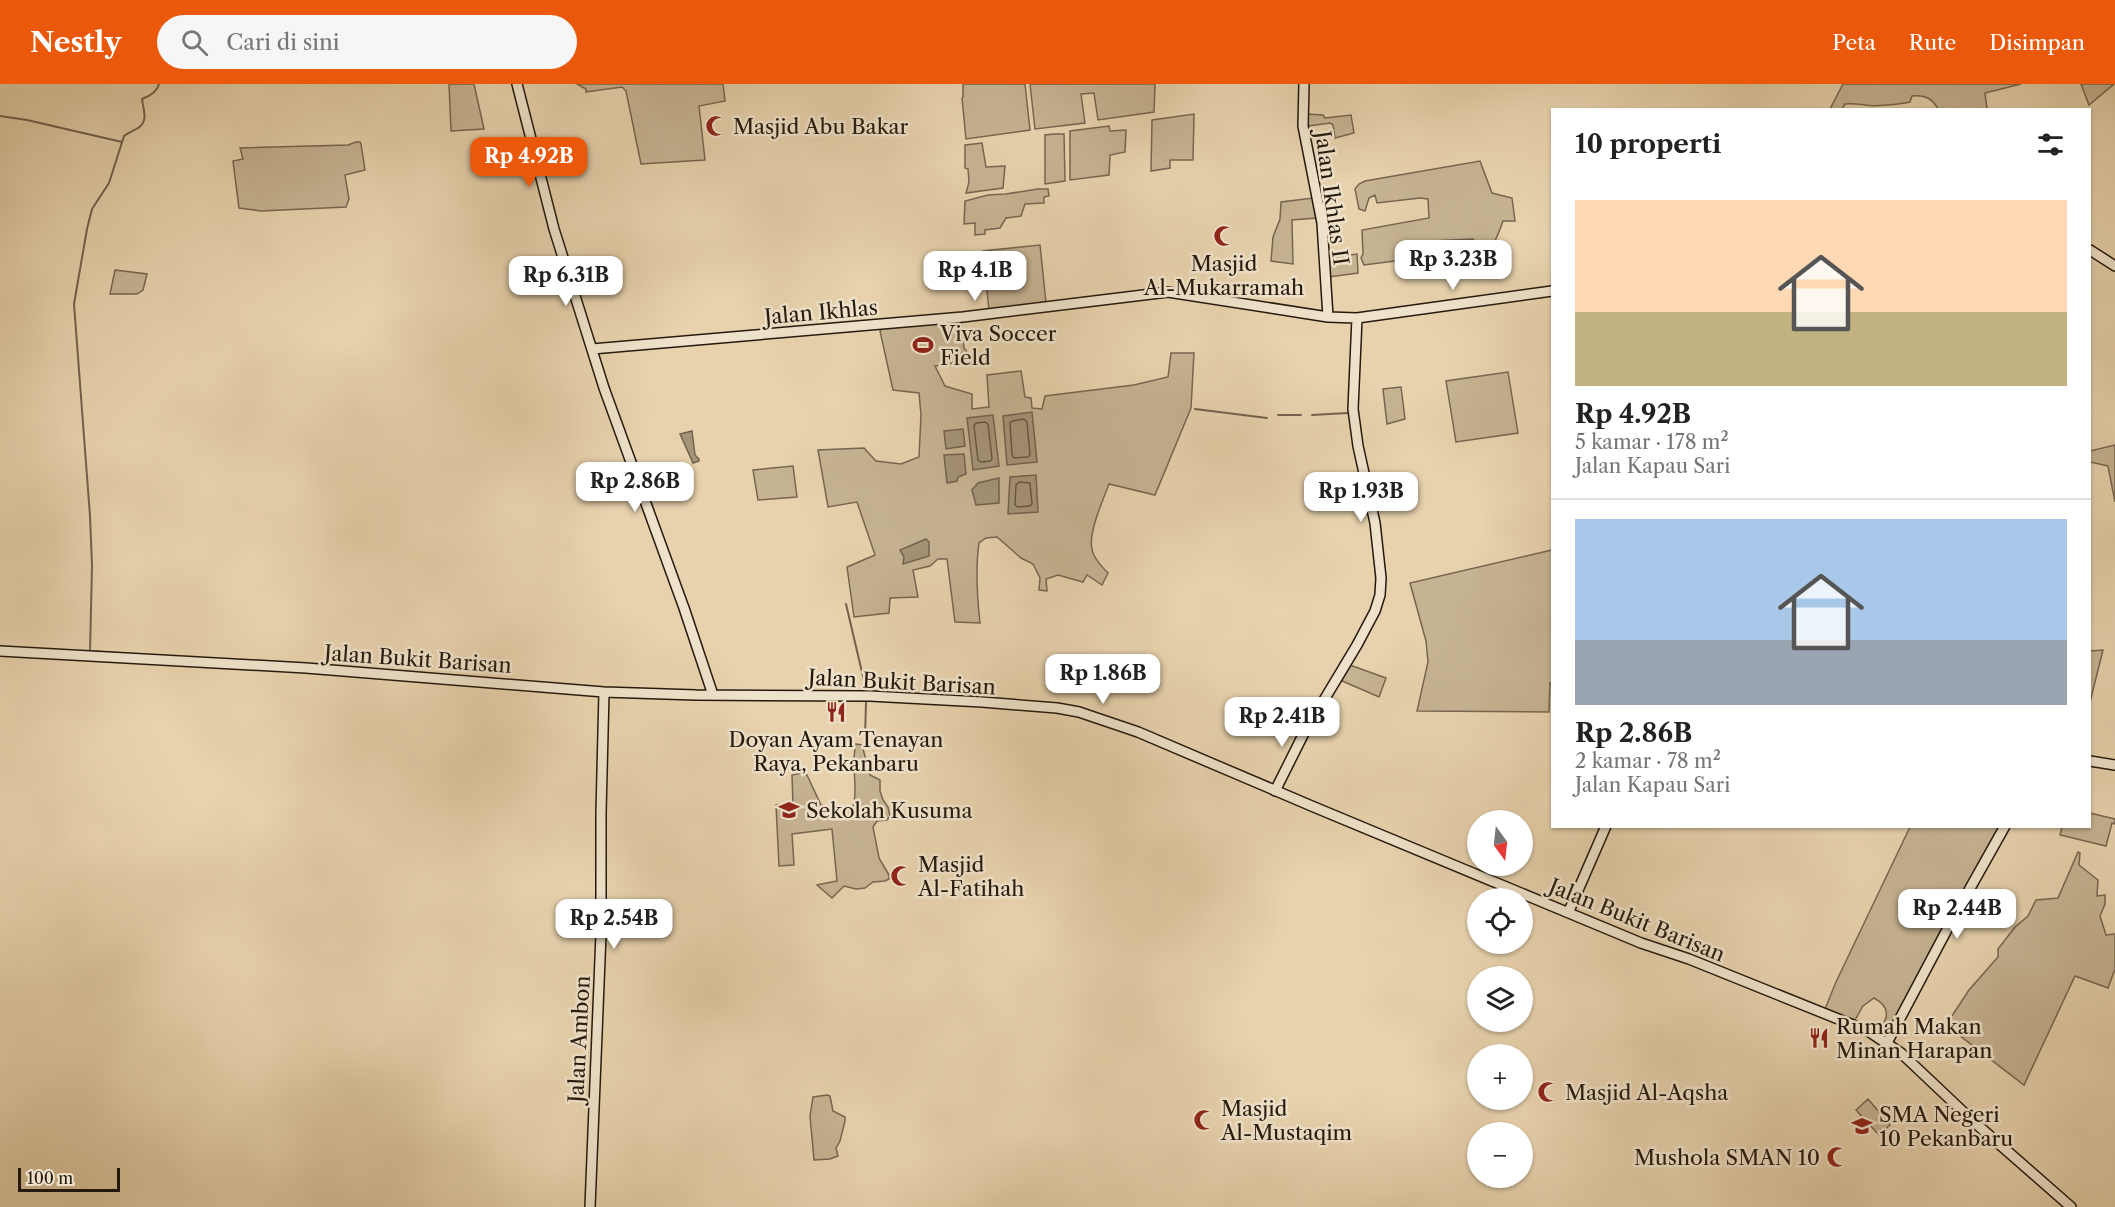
<!DOCTYPE html>
<html lang="id">
<head>
<meta charset="utf-8">
<style>
	body { margin:0; font-family:"Libre Caslon Text",serif; background:#f6f6f6; color:#222; height:100vh; display:flex; flex-direction:column; font-size:22px; white-space:nowrap }
	* { box-sizing:border-box; margin:0 }
	p { font-size:20px; color:#767676 }
	.icon { flex:none; width:33px; height:33px; fill:none; stroke:currentColor; stroke-width:2; stroke-linecap:round; stroke-linejoin:round }
	.map { position:relative; flex:1; overflow:hidden }
	.side { position:absolute; left:1551px; top:24px; width:540px; height:720px; display:flex; flex-direction:column; background:#fff; border-radius:0px; box-shadow:0 2px 4px #0004 }
	.side>* { flex:none }
	.needle { width:39px; rotate:165deg }
	.controls { position:absolute; left:1467px; top:726px; display:grid; gap:12px }
	.controls a { display:grid; place-items:center; width:66px; height:66px; border-radius:50%; background:#fff; box-shadow:0 2px 4px #0004; font-size:30px }
	.scale { position:absolute; left:18px; bottom:15px; width:102px; box-sizing:border-box; padding-left:6px; border:3px solid #25190d; border-top:0; font-size:16px; line-height:21px; white-space:nowrap; color:#25190d; -webkit-text-stroke:4px #efe2ca; paint-order:stroke }
	.price { position:absolute; translate:-50% -51px; padding:0 14px; border-radius:12px; background:#fff; color:#222; font-size:20px; line-height:39px; filter:drop-shadow(0 2px 3px #0008) }
	.price::after { content:''; position:absolute; left:50%; top:36px; width:18px; height:14px; margin-left:-9px; background:inherit; clip-path:polygon(0 0,100% 0,50% 100%) }
	.price.active { background:#ea580c; color:#fff }
	ul { padding:0; list-style:none }
	li { display:grid; align-content:center; gap:12px; height:318px; padding:0 24px }
	li+li { border-top:2px solid #e0e0e0 }
	li span { display:grid; place-items:center; height:186px; border-radius:0px; color:#555 }
	li>.icon { margin-inline-start:auto }
	span .icon { width:108px; height:108px; fill:#fffc; stroke-width:1 }
	li b { font-size:26px }
	h2 { display:flex; justify-content:space-between; align-items:center; height:72px; padding:0 24px; font-size:26px }
	header { display:flex; align-items:center; gap:36px; box-sizing:border-box; height:84px; padding:0 30px; background:#ea580c; color:#fff }
	header strong { font-size:28px }
	nav { display:flex; gap:33px; margin-inline-start:auto; font-size:21px }
	.search { width:420px; height:54px; background:#f6f6f6; display:flex; align-items:center; gap:15px; box-sizing:border-box; padding:0 21px; border-radius:33px; color:#767676; font-size:22px }
	.map>svg:first-child { display:block }
	.green { fill:#c6b392; stroke:#766650; stroke-width:1.5 }
	.water { fill:#a59377; stroke:#72624d; stroke-width:1.5 }
	.lines { fill:none; stroke-linecap:round; stroke-linejoin:round }
	.shore { stroke:#655642; stroke-width:1.5 }
	.stream { stroke:#72624d; stroke-width:2 }
	.secondary-casing { stroke:#25190d; stroke-width:12 }
	.secondary { stroke:#efe2ca; stroke-width:9 }
	.labels { text-anchor:middle; dominant-baseline:central; stroke-width:5; stroke-linejoin:round; paint-order:stroke }
	.poi-label { font-size:21px; fill:#25190d; stroke:#efe2ca; text-anchor:start }
	.street-label { font-size:21px; fill:#25190d; stroke:#efe2ca }
</style>
</head>
<body>
<header>
<strong>Nestly</strong>
<div class="search"><svg class="icon" aria-label="search" viewBox="0 0 24 24"><circle cx="10" cy="10" r="6"/><path d="M15 15l6 6"/></svg>Cari di sini</div>
<nav><a>Peta</a><a>Rute</a><a>Disimpan</a></nav>
</header>
<div class="map">
<svg width="2115" height="1123" viewBox="0 0 2115 1123">
	<rect width="100%" height="100%" fill="#e7d2ad"/>
	<filter id="stains"><feTurbulence type="fractalNoise" baseFrequency=".00333" numOctaves="4"/><feColorMatrix values="0 0 0 0 .2 0 0 0 0 .09 0 0 0 0 .02 0 0 0 .5 -.17"/></filter>
	<radialGradient id="worn" r=".72"><stop offset=".6" stop-color="#630" stop-opacity="0"/><stop offset="1" stop-color="#630" stop-opacity=".3"/></radialGradient>
	<!-- green -->
	<path class="green" d="M449,0H474L484,45L451,47Z
		M577,0H723L725,17L699,22L705,76L641,80L626,7L622,3L586,8V5Z
		M963,0H1025L1030,46L966,55L962,14L963,13Z
		M1030,0H1155L1154,28L1098,36L1094,9L1081,10L1085,39L1035,45Z
		M1843,0H2021L1985,9L1987,25H1938C1932,14 1925,11 1912,12L1910,18C1900,20 1875,23 1865,21C1857,20 1852,19 1845,20L1842,25H1830Z
		M2081,0H2114L2089,21Z
		M1194,30L1193,76H1170V84L1151,87L1152,36Z
		M1306,30L1323,31L1325,34L1351,31L1354,49L1335,54L1333,41L1330,39L1309,42Z
		M1109,42L1110,47L1126,46L1125,68L1110,71L1109,91L1070,96V47Z
		M1054,50H1064L1065,97L1045,100V51Z
		M356,58H360L361,60L365,86L345,91L349,115L346,123L261,127L239,124L233,77L243,75L240,64L348,61Z
		M982,59L986,83L1005,82L1003,104L966,109L969,98L968,85L965,84V61Z
		M1480,77L1492,109L1512,114L1515,137H1503C1500,146 1493,163 1488,169H1481L1473,155L1432,157L1427,166L1426,173L1364,181L1361,174L1363,170L1362,146L1429,134L1428,115L1420,114L1377,119L1375,111L1369,114L1365,127L1359,125L1355,105L1359,100L1365,97Z
		M1038,105H1048L1049,112L1044,113V119L1025,120L1021,132L1006,134L1000,144L985,146V150L975,151V139L964,140L965,117L988,111L1006,110Z
		M1313,114L1317,134L1292,136L1293,180L1271,177L1273,153L1280,135L1281,118Z
		M1040,161L1046,219L989,227L983,167Z
		M1357,170L1358,189L1329,193L1328,174Z
		M115,186L147,190L143,206L137,210H110Z
		M956,238H961L964,264L973,276L935,282L945,302L972,310V325L989,323L987,291L1021,287L1025,313L1031,314L1032,324L1042,325L1045,312L1134,301L1168,293L1171,269H1194L1191,324L1155,411L1109,400C1103,416 1088,449 1092,465C1093,474 1102,483 1108,489L1102,501L1087,491L1083,498L1058,491L1046,495L1047,507L1039,506L1040,494L1033,480L1021,474L997,453L986,454L979,459C975,486 977,512 980,539L955,538L947,475H938L930,482L913,486L918,513L890,514L889,529L854,533L847,483L875,471L857,418L828,423L818,366L864,364L876,377L901,380L919,373L921,331L919,309L893,306L880,247L883,244Z
		M1508,288L1518,349L1456,358L1446,297Z
		M1401,303L1405,335L1387,340L1383,305Z
		M2115,361V418L2108,382L2090,378V367Z
		M793,382L797,413L758,416L753,386Z
		M1552,466V599H1550L1549,628L1417,627L1428,578L1426,557L1410,499Z
		M2103,566L2090,618V567Z
		M1347,580L1386,594L1379,613L1340,596Z
		M856,660L862,661L870,691L880,696V707L883,716L888,723L890,732L887,736L877,737L873,743L879,774L889,791V795L885,797L873,798L865,804L856,805L844,802L832,814L817,801L837,797L832,745L792,750L794,781L779,782L776,721H793L792,691L802,689L807,691L821,721L836,725L853,723C859,703 850,681 856,660Z
		M2090,729L2115,735V740L2112,739L2106,762L2060,751L2062,743L2090,742Z
		M1910,743H2003L1886,952L1879,946C1890,933 1889,922 1874,914L1863,922L1855,936L1825,925L1836,898Z
		M2078,768L2080,769L2079,781L2098,796L2097,812L2105,811V820L2100,832L2106,851L2115,850V885L2108,904L2075,892L2024,1001L1946,941L1969,906L1998,873V865L2015,843L2028,832L2036,816L2058,814Z
		M827,1011L830,1012L833,1027L845,1033V1037L840,1057L836,1064L838,1072L830,1075L814,1076L810,1032L813,1013Z
		M1868,1015L1890,1041L1879,1051L1856,1026Z"/>
	<!-- water -->
	<path class="water" d="M1032,328L1037,378L1007,381L1003,332Z
		M993,331L999,382L973,386L967,334Z
		M963,345L965,362L946,365L944,347Z
		M692,347L695,371L699,375V377L693,379L680,350Z
		M964,370L966,390L958,393L957,397L947,399L944,371Z
		M1036,391L1038,428L1008,430L1010,393Z
		M999,394V419L976,421L972,406L978,399Z
		M926,455L929,458V472L903,480L904,473L900,466Z"/>
	<g class="lines">
		<!-- shore -->
		<path class="shore" d="M1024,335L1027,338L1030,371L1028,373L1014,374L1012,371L1010,339L1012,337Z
			M985,338L988,340L992,375L990,377L981,378L978,376L974,342L976,339Z
			M1019,398L1030,399L1032,420L1030,422L1018,423L1015,421L1016,401Z"/>
		<!-- stream -->
		<path class="stream" d="M0,32L27,36L122,58
			M1195,325L1267,334
			M1278,331H1301
			M1312,331L1348,329
			M846,520L865,601
			M117,569L90,567L92,482L90,432L74,220L87,145L92,125L109,99L124,52C129,48 133,47 138,44C149,37 143,25 142,15C150,12 157,8 159,0
			M865,654L866,618"/>
		<!-- secondary casing -->
		<g class="secondary-casing">
			<path id="secondary" d="M517,0L554,145L604,304L684,524L713,611
				M1304,0L1303,42L1322,139L1328,233
				M2090,166L2115,182
				M592,265L963,233L1168,208L1328,233L1357,234L1552,207
				M0,567L306,584L604,608L696,611L870,612L982,618L1057,624L1079,628L1138,648L1314,723L1641,859L1689,875L1868,947L1901,969L1974,1038L2071,1123
				M2090,677L2115,681
				M1275,707L1303,651L1357,561L1375,527L1380,511L1381,494L1375,439L1358,362L1353,325L1357,234
				M1569,827L1606,742
				M1887,959L1950,840L2005,742
				M590,1123L601,850V729L604,608"/>
		</g>
		<!-- secondary -->
		<use href="#secondary" class="secondary"/>
	</g>
	<!-- icons -->
	<defs>
		<g id="mosque-bare" transform="scale(1.62)"><path d="M3.5-4.9A6 6 0 1 0 3.5 4.9A5 5 0 1 1 3.5-4.9Z" fill="#8f2418" stroke="#efe2ca" stroke-width="2.5" paint-order="stroke"/></g>
		<g id="stadium-bare" transform="scale(1.62)"><path d="M0-5a6.5 5 0 1 0 0 10a6.5 5 0 1 0 0-10ZM-3.5-1.8h7v3.6h-7Z" fill="#8f2418" stroke="#efe2ca" stroke-width="2.5" paint-order="stroke"/></g>
		<g id="restaurant-bare" transform="scale(1.62)"><path d="M-5-6h1v4h1v-4h1v4h1v-4h1v5L-1.5 .5V6h-2V.5L-5-1ZM5-6V6H3V1.5H1.5Q1.5-4 5-6Z" fill="#8f2418" stroke="#efe2ca" stroke-width="2.5" paint-order="stroke"/></g>
		<g id="school-bare" transform="scale(1.62)"><path d="M0-5L7-2L0 1L-7-2ZM-4 1L0 2.5L4 1V4Q0 6-4 4Z" fill="#8f2418" stroke="#efe2ca" stroke-width="2.5" paint-order="stroke"/></g>
	</defs>
	<g fill-rule="evenodd">
		<use href="#mosque-bare" x="716" y="42"/>
		<use href="#mosque-bare" x="1224" y="152"/>
		<use href="#stadium-bare" x="923" y="261"/>
		<use href="#restaurant-bare" x="836" y="628"/>
		<use href="#school-bare" x="789" y="726"/>
		<use href="#mosque-bare" x="901" y="792"/>
		<use href="#restaurant-bare" x="1819" y="954"/>
		<use href="#mosque-bare" x="1548" y="1008"/>
		<use href="#mosque-bare" x="1204" y="1036"/>
		<use href="#school-bare" x="1862" y="1042"/>
		<use href="#mosque-bare" x="1837" y="1073"/>
	</g>
	<g class="labels">
		<!-- poi labels -->
		<g class="poi-label">
			<text x="733" y="42">Masjid Abu Bakar</text>
			<text x="1224" y="179" text-anchor="middle">Masjid<tspan x="1224" dy="24">Al-Mukarramah</tspan></text>
			<text x="940" y="249">Viva Soccer<tspan x="940" dy="24">Field</tspan></text>
			<text x="836" y="655" text-anchor="middle">Doyan Ayam Tenayan<tspan x="836" dy="24">Raya, Pekanbaru</tspan></text>
			<text x="806" y="726">Sekolah Kusuma</text>
			<text x="918" y="780">Masjid<tspan x="918" dy="24">Al-Fatihah</tspan></text>
			<text x="1836" y="942">Rumah Makan<tspan x="1836" dy="24">Minan Harapan</tspan></text>
			<text x="1565" y="1008">Masjid Al-Aqsha</text>
			<text x="1221" y="1024">Masjid<tspan x="1221" dy="24">Al-Mustaqim</tspan></text>
			<text x="1879" y="1030">SMA Negeri<tspan x="1879" dy="24">10 Pekanbaru</tspan></text>
			<text x="1820" y="1073" text-anchor="end">Mushola SMAN 10</text>
		</g>
		<!-- street labels -->
		<g class="street-label">
			<text transform="translate(1332 114) rotate(82)">Jalan Ikhlas II</text>
			<text transform="translate(821 228) rotate(-5)">Jalan Ikhlas</text>
			<text transform="translate(418 575) rotate(4)">Jalan Bukit Barisan</text>
			<text transform="translate(902 598) rotate(3)">Jalan Bukit Barisan</text>
			<text transform="translate(1637 836) rotate(22)">Jalan Bukit Barisan</text>
			<text transform="translate(579 955) rotate(-87)">Jalan Ambon</text>
		</g>
	</g>
	<rect width="100%" height="100%" filter="url(#stains)"/>
	<rect width="100%" height="100%" fill="url(#worn)"/>
</svg>
<div class="controls">
<a><svg class="needle" viewBox="-14 -14 28 28"><path d="M0-13l5 13h-10z" fill="#e53935"/><path d="M0 13l5-13h-10z" fill="#767676"/></svg></a>
<a><svg class="icon" aria-label="locate" viewBox="0 0 24 24"><circle cx="12" cy="12" r="6"/><path d="M12 2v4M12 18v4M2 12h4M18 12h4"/></svg></a>
<a><svg class="icon" aria-label="layers" viewBox="0 0 24 24"><path d="M12 4l9 5-9 5-9-5zM3 14l9 5 9-5"/></svg></a>
<a>+</a>
<a>−</a>
</div>
<div class="scale">100 m</div>
<b class="price active" style="left:529px;top:104px">Rp 4.92B</b>
<b class="price" style="left:1453px;top:207px">Rp 3.23B</b>
<b class="price" style="left:975px;top:218px">Rp 4.1B</b>
<b class="price" style="left:566px;top:223px">Rp 6.31B</b>
<b class="price" style="left:635px;top:429px">Rp 2.86B</b>
<b class="price" style="left:1361px;top:439px">Rp 1.93B</b>
<b class="price" style="left:1103px;top:621px">Rp 1.86B</b>
<b class="price" style="left:1282px;top:664px">Rp 2.41B</b>
<b class="price" style="left:1957px;top:856px">Rp 2.44B</b>
<b class="price" style="left:614px;top:866px">Rp 2.54B</b>
<section class="side">
<h2>10 properti<svg class="icon" aria-label="filters" viewBox="0 0 24 24"><path d="M4 7h16M4 17h16"/><circle cx="9" cy="7" r="2"/><circle cx="15" cy="17" r="2"/></svg></h2>
<ul>
<li><span style="background:linear-gradient(#ffd9b3 60%,#c2b280 0)"><svg class="icon" aria-label="home" viewBox="0 0 24 24"><path d="M3 11l9-7 9 7M6 9v11h12V9"/></svg></span><div><b>Rp 4.92B</b><p>5 kamar · 178 m²</p><p>Jalan Kapau Sari</p></div></li>
<li><span style="background:linear-gradient(#a9c7e8 65%,#9aa5b1 0)"><svg class="icon" aria-label="home" viewBox="0 0 24 24"><path d="M3 11l9-7 9 7M6 9v11h12V9"/></svg></span><div><b>Rp 2.86B</b><p>2 kamar · 78 m²</p><p>Jalan Kapau Sari</p></div></li>
</ul>
</section>
</div>
</body>
</html>
